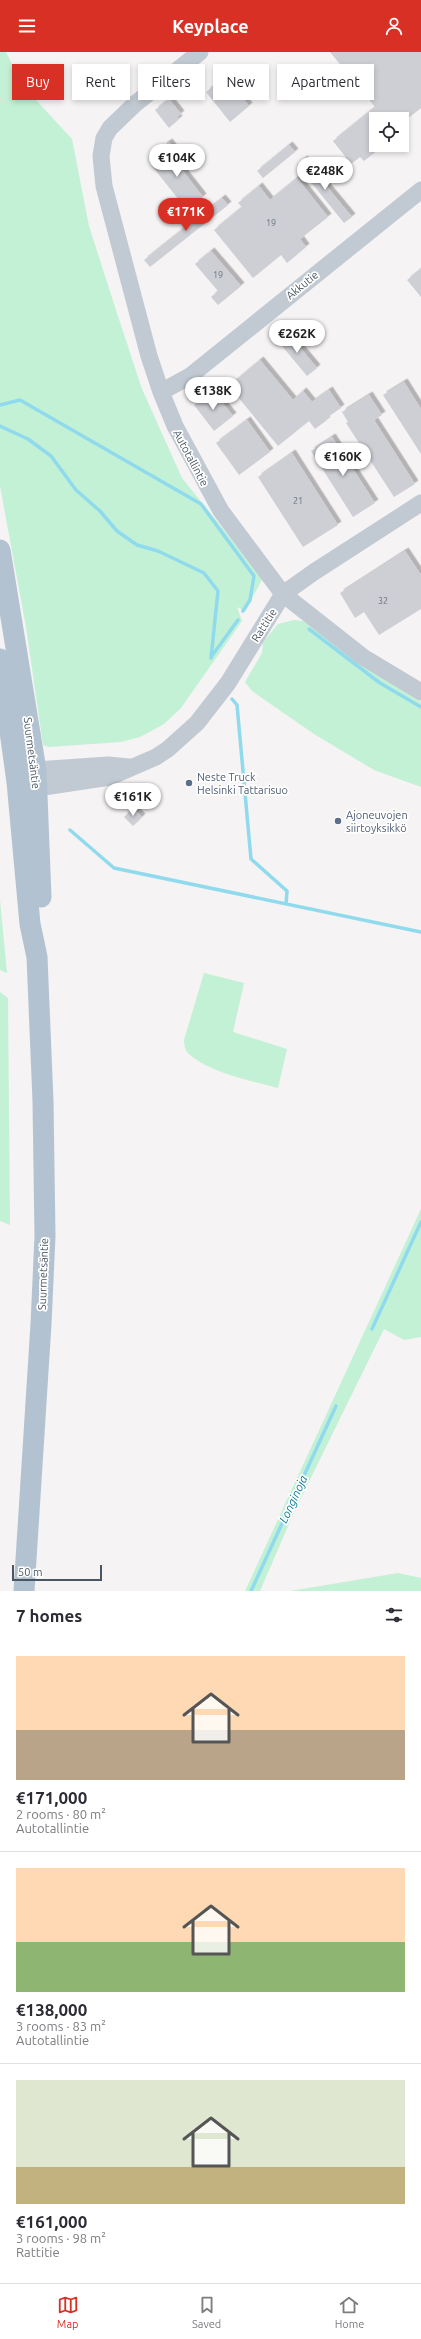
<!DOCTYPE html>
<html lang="en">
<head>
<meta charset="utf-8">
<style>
	body { margin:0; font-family:Ubuntu,sans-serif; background:#f2f2f3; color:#2b2b33; height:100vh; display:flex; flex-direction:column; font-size:15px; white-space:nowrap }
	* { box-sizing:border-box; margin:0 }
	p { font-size:13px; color:#7c7c81 }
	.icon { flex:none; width:22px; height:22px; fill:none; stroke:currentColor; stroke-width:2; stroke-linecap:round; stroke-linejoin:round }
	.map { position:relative; height:1539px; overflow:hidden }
	.details { display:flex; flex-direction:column; background:#fff; flex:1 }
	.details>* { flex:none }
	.top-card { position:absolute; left:12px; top:12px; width:397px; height:36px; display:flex; gap:8px }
	.controls { position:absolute; left:369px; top:60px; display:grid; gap:8px }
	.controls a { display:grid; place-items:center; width:40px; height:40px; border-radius:0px; background:#fff; box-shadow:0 2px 6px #0003; font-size:20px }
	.scale { position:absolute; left:12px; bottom:10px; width:90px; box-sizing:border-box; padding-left:4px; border:2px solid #4a5661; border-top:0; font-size:11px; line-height:14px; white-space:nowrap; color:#4a5661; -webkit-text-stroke:3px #fff; paint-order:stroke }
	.price { position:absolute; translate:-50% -34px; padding:0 9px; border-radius:14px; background:#fff; color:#222; font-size:13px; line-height:26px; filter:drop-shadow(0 1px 2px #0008) }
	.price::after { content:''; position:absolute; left:50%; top:24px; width:12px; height:9px; margin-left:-6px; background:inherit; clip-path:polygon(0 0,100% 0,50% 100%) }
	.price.selected { background:#d93025; color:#fff }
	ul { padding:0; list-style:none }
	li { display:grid; align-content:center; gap:8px; height:212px; padding:0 16px }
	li+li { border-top:1px solid #e1e1e2 }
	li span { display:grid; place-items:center; height:124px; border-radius:0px; color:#555 }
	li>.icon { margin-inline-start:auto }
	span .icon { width:72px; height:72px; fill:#fffc; stroke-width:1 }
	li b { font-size:17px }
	h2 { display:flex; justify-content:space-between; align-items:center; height:48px; padding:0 16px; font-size:17px }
	.pill { padding:0 14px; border-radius:0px; background:#fff; box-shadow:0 2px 6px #0003; font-size:14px; line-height:36px }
	.pill.selected { background:#d93025; color:#fff }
	header { display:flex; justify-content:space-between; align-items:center; height:52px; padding:0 16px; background:#d93025; color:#fff; font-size:18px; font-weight:700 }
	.menu { display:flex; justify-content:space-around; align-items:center; height:56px; border-top:1px solid #e1e1e2; background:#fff; font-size:11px; color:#7c7c81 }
	.menu a { display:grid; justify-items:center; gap:2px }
	.menu .selected { color:#d93025 }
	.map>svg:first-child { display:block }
	.green { fill:#c3f1d5 }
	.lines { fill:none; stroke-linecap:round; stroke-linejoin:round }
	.stream { stroke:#90daee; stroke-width:3.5 }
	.building { fill:#cdcfd5; filter:url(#shadow) }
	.minor { stroke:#c1cad2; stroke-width:17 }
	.major { stroke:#b3c2d1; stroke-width:21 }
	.service-dot { fill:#5c6f8a; stroke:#fff; stroke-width:1.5 }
	.labels { text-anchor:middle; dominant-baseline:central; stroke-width:3.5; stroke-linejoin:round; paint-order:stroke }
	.number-label { font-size:9px; fill:#6b747e }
	.street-label { font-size:11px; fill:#4a5661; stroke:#fff }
	.service-label { font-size:11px; fill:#4e5e75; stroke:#fff; text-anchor:start }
	.water-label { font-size:12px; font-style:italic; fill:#0c7c9b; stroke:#fff }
</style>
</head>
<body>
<header><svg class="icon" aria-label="menu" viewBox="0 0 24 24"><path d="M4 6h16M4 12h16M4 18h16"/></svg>Keyplace<svg class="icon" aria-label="person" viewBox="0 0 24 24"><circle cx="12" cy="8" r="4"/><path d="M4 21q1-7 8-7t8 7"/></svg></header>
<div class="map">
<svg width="421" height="1539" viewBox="0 0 421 1539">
	<defs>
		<filter id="shadow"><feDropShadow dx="3.5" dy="-3.5" stdDeviation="0" flood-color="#0004"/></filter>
	</defs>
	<rect width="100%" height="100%" fill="#f5f3f3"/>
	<!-- green -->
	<path class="green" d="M0,0H6L23,34L72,87L89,174L114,252L142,337L182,426L263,526L245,559L237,555L242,569L181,656L164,672L140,685L121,690L49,695L43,693L26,575L0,434Z
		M294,568L303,569L421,650V735L374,718L314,682L252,639L245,630L262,601L263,590L278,572Z
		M0,848L7,921L0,918Z
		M204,921L244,931L233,980L287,997L278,1036C252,1029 206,1020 187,1000C185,997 184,992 184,988Z
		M0,940L8,946L10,1173L0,1169Z
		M421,1157V1285L404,1288L384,1277L295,1458L260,1539H245Z
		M398,1521L421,1526V1539H290Z"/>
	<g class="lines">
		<!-- stream -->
		<path class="stream" d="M0,353L20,348L201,452L254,524L250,548L243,559
			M0,374L28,387L51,404L76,438L100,459L117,479L137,493L158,499L204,521L218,539L211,606
			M309,577L380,631L421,655
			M211,605L238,568
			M232,647L237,653L251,807L287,839L286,852
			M70,778L114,816L421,880
			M372,1277L421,1170
			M251,1539L336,1354"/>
	</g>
	<!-- building -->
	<path class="building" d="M330,0H421V56L402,71V67H376V93H384L364,109L360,105L351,112L333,89L375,55Z
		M225,24L249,54L230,70L206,40Z
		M169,47L181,62L177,65L179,67L169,76L155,58Z
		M169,90L180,105L175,109L203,145L187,158L152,114L169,101L163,94Z
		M289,93L295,100L263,126L257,119Z
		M304,107L352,165L344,171L297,113Z
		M297,126L328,165L300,187L306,195L287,211L281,203L253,226L214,178L242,155L238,151L259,134L270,148Z
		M222,146L228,153L150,215L144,208Z
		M211,199L241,234L218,253L211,245L218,239L195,212Z
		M421,217V245L407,228Z
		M287,280L317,316L307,324L277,288Z
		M260,308L293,348L303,339L312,350L329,338L341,356L325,367L327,368L315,377L309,369L278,394L229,334Z
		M404,330L421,357V402L383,343Z
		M212,338L233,364L214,379L194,353Z
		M369,343L382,363L374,368L415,432L394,445L346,371L348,370L342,360Z
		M247,368L270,400L239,423L216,391Z
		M332,385L375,451L353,465L311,399Z
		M292,401L338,473L303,495L258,425Z
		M405,499L421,523V557L379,583L364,560L355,566L340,541Z
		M133,756L142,765L133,774L124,765Z"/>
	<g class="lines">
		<!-- minor -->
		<path class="minor" d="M200,0L135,52L110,76L104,86L101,104L104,134L149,304L161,340L175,374L221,459L283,542L363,605L421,640
			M161,340L190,324L421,138
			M26,725L36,718L108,713L129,715
			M25,733L37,736L110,725L156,705L168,697L197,671L228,631L283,542L314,520L421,451"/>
		<!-- major -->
		<path class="major" d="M0,498L36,718L41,845
			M0,607L17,730L30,872L37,905L43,1049L45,1184L41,1272L24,1539"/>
	</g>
	<!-- markers -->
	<g class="service-dot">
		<circle cx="189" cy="731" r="4"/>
		<circle cx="338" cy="769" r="4"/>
	</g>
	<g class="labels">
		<!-- number labels -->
		<g class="number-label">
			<text x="271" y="171">19</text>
			<text x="218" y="223">19</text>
			<text x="298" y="449">21</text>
			<text x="383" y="549">32</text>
		</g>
		<!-- street labels -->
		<g class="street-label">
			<text transform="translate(302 233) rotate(-39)">Akkutie</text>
			<text transform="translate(191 406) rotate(62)">Autotallintie</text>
			<text transform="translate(264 573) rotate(-58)">Rattitie</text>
			<text transform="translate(32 701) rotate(83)">Suurmetsäntie</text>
			<text transform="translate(43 1222) rotate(-88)">Suurmetsäntie</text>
		</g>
		<!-- service labels -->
		<g class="service-label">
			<text x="197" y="725">Neste Truck<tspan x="197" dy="13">Helsinki Tattarisuo</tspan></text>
			<text x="346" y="763">Ajoneuvojen<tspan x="346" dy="13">siirtoyksikkö</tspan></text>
		</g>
		<!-- water labels -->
		<g class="water-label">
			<text transform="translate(293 1447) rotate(-65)">Longinoja</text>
		</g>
	</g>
</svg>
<div class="controls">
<a><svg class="icon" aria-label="locate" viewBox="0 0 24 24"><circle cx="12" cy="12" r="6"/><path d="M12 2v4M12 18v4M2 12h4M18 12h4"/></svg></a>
</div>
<div class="scale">50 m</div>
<b class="price" style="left:177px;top:126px">€104K</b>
<b class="price" style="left:325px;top:139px">€248K</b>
<b class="price selected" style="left:186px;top:180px">€171K</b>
<b class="price" style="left:297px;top:302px">€262K</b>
<b class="price" style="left:213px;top:359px">€138K</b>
<b class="price" style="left:343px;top:425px">€160K</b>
<b class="price" style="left:133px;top:765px">€161K</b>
<div class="top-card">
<a class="pill selected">Buy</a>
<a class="pill">Rent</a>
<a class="pill">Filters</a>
<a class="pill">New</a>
<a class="pill">Apartment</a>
</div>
</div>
<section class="details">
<h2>7 homes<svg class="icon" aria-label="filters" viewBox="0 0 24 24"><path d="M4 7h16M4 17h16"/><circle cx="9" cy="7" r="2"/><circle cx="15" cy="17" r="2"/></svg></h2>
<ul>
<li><span style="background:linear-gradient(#ffd9b3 60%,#b9a48a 0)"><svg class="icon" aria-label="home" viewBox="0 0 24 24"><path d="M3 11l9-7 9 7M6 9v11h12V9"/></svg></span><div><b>€171,000</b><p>2 rooms · 80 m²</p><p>Autotallintie</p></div></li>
<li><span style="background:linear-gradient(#ffd9b3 60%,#8fb573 0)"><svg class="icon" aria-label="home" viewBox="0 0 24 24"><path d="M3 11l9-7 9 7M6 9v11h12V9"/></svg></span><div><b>€138,000</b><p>3 rooms · 83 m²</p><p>Autotallintie</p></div></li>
<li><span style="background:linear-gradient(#dfe7d0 70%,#c2b280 0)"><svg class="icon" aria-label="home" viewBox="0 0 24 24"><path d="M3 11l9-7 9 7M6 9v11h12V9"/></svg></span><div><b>€161,000</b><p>3 rooms · 98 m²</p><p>Rattitie</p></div></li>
</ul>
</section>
<nav class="menu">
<a class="selected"><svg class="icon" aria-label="map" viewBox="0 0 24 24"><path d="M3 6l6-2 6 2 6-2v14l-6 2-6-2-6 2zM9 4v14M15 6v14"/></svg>Map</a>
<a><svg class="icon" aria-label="saved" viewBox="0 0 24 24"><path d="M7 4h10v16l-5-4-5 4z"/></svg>Saved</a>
<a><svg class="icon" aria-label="home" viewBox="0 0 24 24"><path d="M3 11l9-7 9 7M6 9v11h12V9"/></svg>Home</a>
</nav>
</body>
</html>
